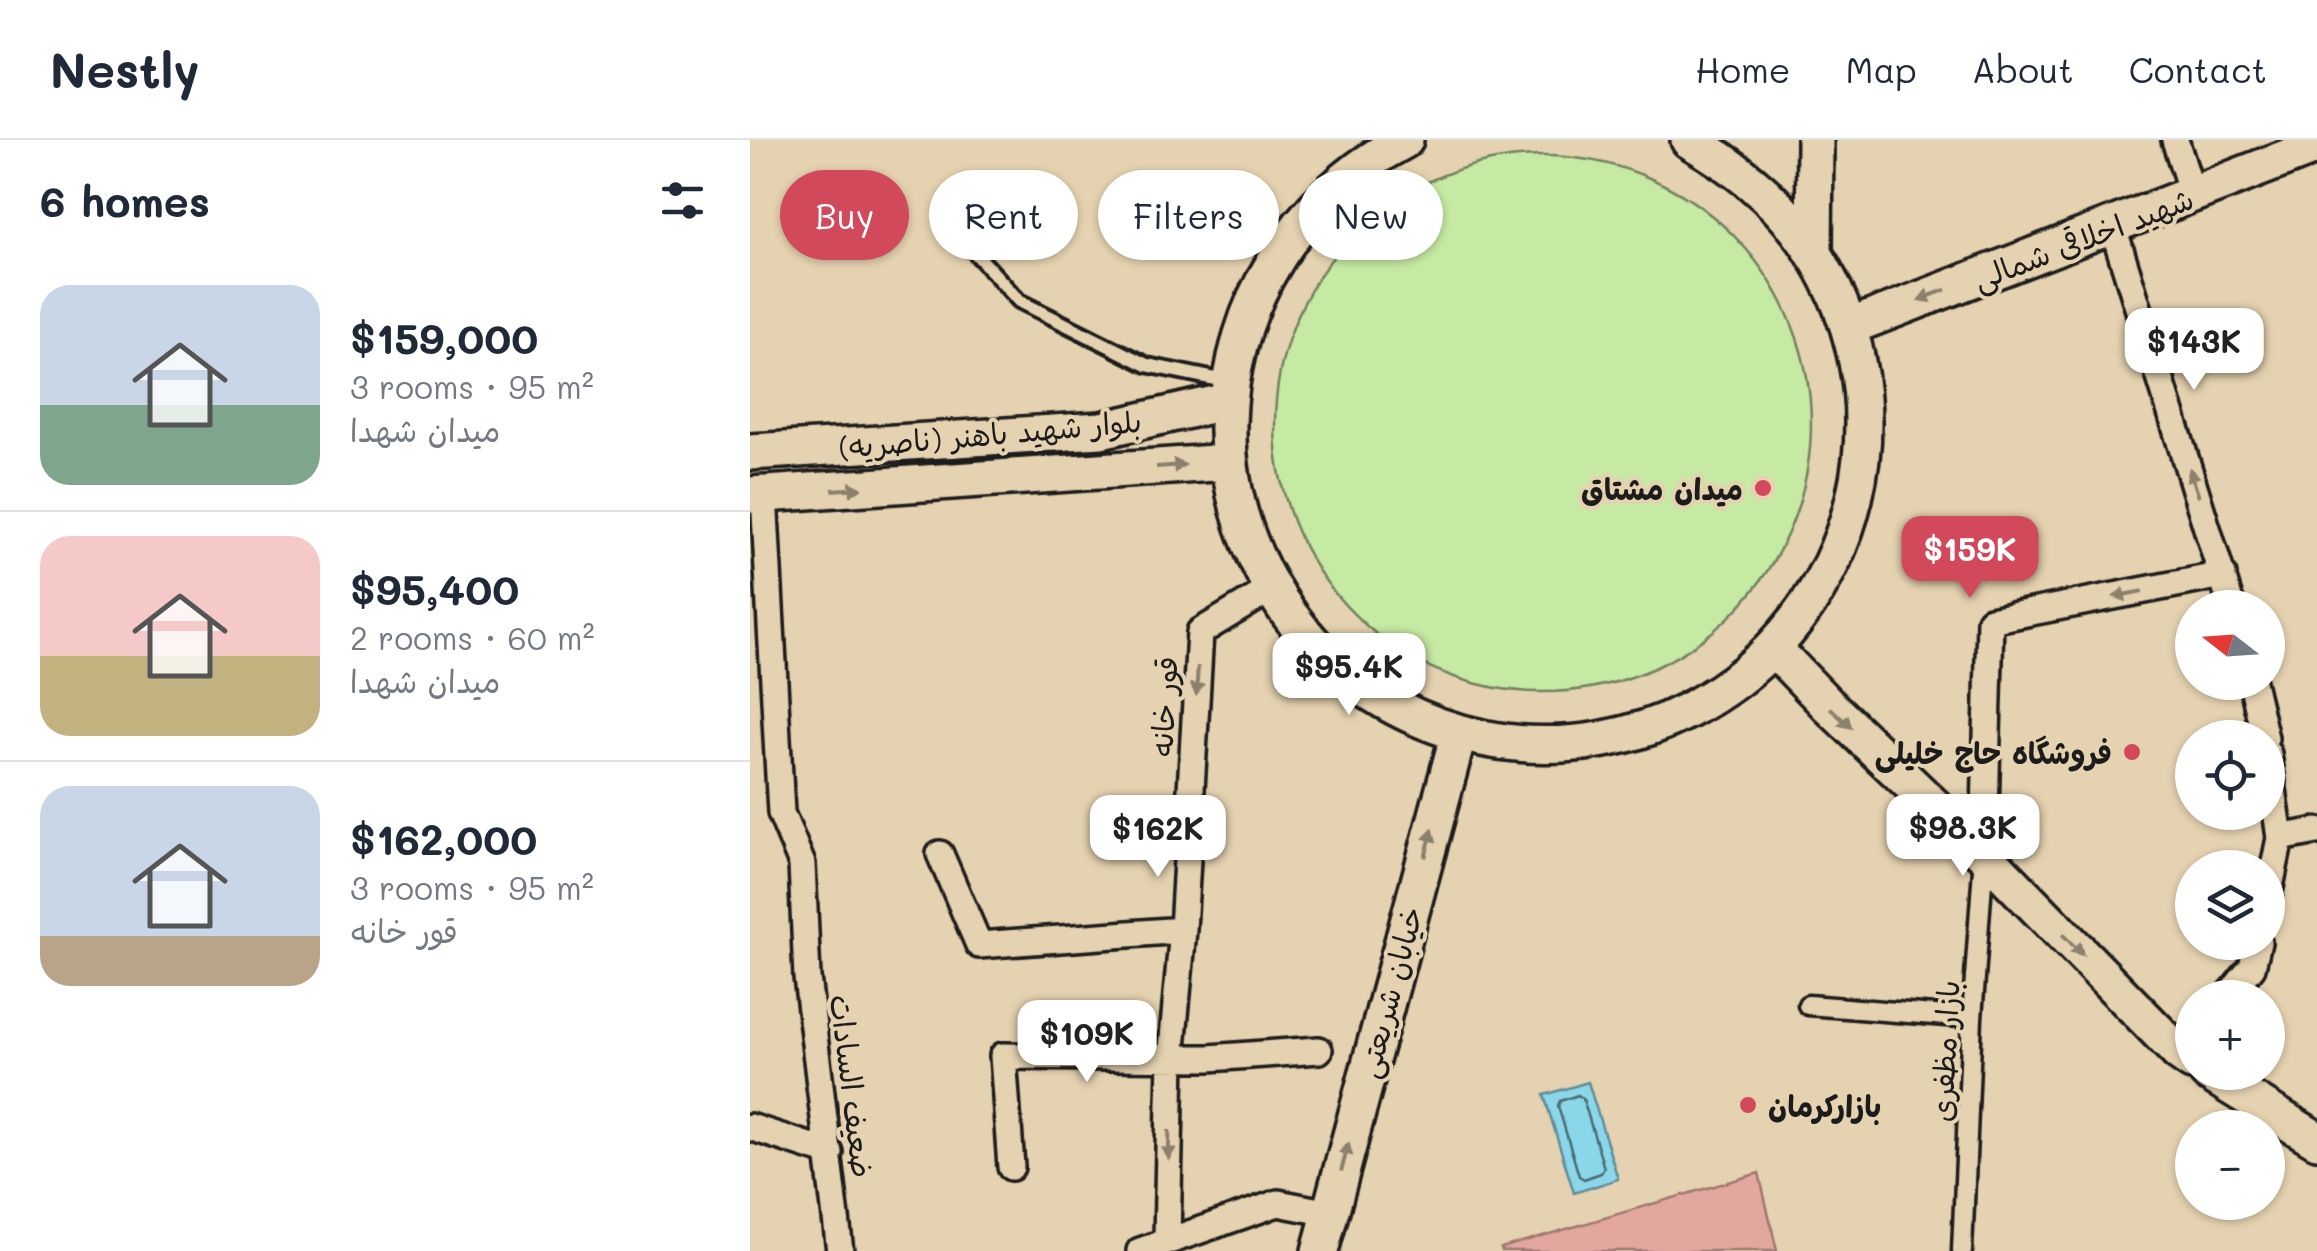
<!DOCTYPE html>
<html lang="en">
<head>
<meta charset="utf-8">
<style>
	body { margin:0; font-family:Mali,"Playpen Sans Arabic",sans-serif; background:#f2f2f3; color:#1f2937; height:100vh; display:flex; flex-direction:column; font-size:38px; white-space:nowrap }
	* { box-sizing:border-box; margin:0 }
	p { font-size:32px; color:#747a83 }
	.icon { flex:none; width:55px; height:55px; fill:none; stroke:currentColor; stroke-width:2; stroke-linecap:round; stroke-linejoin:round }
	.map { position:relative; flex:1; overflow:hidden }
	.drawer { display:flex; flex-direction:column; background:#fff; width:750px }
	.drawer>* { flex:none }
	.top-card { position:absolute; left:30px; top:30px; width:950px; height:90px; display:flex; gap:20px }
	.needle { width:65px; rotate:287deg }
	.fabs { position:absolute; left:1425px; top:450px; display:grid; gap:20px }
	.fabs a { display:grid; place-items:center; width:110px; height:110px; border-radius:50%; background:#fff; box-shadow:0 2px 8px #0004; font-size:50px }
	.price { position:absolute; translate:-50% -85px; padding:0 22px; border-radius:20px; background:#fff; color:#222; font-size:32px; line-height:65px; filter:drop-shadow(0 2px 5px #0008) }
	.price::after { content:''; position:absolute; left:50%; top:60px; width:30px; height:22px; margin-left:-15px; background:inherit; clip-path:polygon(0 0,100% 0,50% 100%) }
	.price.selected { background:#d1495b; color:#fff }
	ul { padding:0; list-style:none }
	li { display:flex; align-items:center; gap:30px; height:250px; padding:0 40px }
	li+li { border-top:2px solid #e0e1e3 }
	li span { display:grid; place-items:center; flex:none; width:280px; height:200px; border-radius:30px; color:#555 }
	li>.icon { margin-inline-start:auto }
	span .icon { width:120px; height:120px; fill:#fffc; stroke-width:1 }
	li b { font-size:42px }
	h2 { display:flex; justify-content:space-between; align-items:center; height:120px; padding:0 40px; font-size:42px }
	.tag { padding:0 35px; border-radius:45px; background:#fff; box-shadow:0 2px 8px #0004; font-size:35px; line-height:90px }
	.tag.selected { background:#d1495b; color:#fff }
	header { display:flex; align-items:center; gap:60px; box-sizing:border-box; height:140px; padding:0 50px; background:#fff; border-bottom:2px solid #e0e1e3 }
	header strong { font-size:48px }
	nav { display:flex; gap:55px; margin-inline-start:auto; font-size:35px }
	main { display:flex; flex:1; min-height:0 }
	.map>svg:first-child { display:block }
	.green { fill:#c6e9a3; stroke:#718260; stroke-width:2.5 }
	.water { fill:#8ad7e9; stroke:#5e8c97; stroke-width:2.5 }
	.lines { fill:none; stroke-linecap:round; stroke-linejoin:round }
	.shore { stroke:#48676e; stroke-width:2.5 }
	.building { fill:#e2a8a0; stroke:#9e7670; stroke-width:2.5 }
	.service-casing { stroke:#1c1c1c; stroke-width:20 }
	.pedestrian-casing { stroke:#1c1c1c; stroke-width:25 }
	.minor-casing { stroke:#1c1c1c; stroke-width:32 }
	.secondary-casing { stroke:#1c1c1c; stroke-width:42 }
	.service { stroke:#e5d2b0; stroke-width:12 }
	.pedestrian { stroke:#e5d2b0; stroke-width:18 }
	.minor { stroke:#e5d2b0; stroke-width:25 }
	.secondary { stroke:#e5d2b0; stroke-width:35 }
	.oneway { fill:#8b806d }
	.poi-dot { fill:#d1495b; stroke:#e5d2b0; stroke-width:4 }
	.labels { text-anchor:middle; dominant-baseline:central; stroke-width:8; stroke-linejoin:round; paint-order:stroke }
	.street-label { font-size:30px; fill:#1c1c1c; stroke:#e5d2b0 }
	.poi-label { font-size:30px; font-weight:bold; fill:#1c1c1c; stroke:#e5d2b0; text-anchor:end }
</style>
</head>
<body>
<header>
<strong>Nestly</strong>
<nav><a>Home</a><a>Map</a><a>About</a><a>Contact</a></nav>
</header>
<main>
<section class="drawer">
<h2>6 homes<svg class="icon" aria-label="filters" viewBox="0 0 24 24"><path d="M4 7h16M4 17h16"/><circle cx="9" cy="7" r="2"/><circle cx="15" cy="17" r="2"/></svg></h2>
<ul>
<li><span style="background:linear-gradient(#c9d6e8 60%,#7fa58c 0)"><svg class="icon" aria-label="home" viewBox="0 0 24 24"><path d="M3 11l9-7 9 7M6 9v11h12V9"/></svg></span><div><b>$159,000</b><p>3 rooms · 95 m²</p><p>میدان شهدا</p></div></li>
<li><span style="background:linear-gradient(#f6c9c9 60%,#c2b280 0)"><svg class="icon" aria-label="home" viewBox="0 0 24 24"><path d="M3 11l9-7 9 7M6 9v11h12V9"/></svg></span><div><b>$95,400</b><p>2 rooms · 60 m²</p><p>میدان شهدا</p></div></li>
<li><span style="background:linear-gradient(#c9d6e8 75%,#b9a48a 0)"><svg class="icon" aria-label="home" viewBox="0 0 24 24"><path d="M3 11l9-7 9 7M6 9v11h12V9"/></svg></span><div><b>$162,000</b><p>3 rooms · 95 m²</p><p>قور خانه</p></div></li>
</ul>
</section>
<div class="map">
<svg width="1567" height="1111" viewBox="0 0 1567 1111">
	<rect width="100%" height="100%" fill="#e5d2b0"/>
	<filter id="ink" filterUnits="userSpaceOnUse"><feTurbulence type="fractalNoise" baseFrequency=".01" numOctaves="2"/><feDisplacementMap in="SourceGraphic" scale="20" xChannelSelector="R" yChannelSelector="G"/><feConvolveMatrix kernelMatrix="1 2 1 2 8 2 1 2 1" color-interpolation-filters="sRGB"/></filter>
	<g filter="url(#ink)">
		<!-- green -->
		<path class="green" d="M525 284a268 268 0 1 1 536 0a268 268 0 1 1-536 0Z"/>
		<!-- water -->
		<path class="water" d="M838,942L868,1039L824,1053L794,955Z"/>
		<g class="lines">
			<!-- shore -->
			<path class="shore" d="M828,955L833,959L854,1028L851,1033L834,1039L829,1036L808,966L810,961Z"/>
		</g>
		<!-- building -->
		<path class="building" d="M1009,1033L1027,1111H752L751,1108Z"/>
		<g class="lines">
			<!-- service casing -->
			<g class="service-casing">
				<path id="service" d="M196,81L269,161L397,225L480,242"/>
			</g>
			<!-- pedestrian casing -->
			<g class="pedestrian-casing">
				<path id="pedestrian" d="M1058,865L1222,878
					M1212,1111L1222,878L1234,715"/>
			</g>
			<!-- minor casing -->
			<g class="minor-casing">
				<path id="minor" d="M1425,0L1443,56
					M1363,87L1482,468
					M14,354L31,673L52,724L57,837L90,1111
					M1502,542L1515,598
					M1518,614L1530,698L1518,757
					M1530,698L1567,691
					M190,714L229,805L433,790
					M1234,714L1240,480L1473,435
					M1477,858L1502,827L1508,802
					M0,987L80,1013
					M261,1027L253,916L459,918L569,910
					M417,1099L421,919L433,790L450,492L521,449
					M390,1111L528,1063L580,1073"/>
			</g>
			<!-- secondary casing -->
			<g class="secondary-casing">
				<path id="secondary" d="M655,0C548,56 481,162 478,283C476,376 518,465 586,526C634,568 693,594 756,602C818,610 883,599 939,570C1114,479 1168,252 1050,93C1020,53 981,24 939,0
					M1064,114L1065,0
					M1099,187L1567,6
					M0,312L351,290L478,261
					M0,355L479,322
					M1023,508L1078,565L1234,714L1429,913L1442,922
					M1457,932L1567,1000
					M570,1111L709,593"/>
			</g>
			<!-- service -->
			<use href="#service" class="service"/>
			<!-- pedestrian -->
			<use href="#pedestrian" class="pedestrian"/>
			<!-- minor -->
			<use href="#minor" class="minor"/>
			<!-- secondary -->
			<use href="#secondary" class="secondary"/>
		</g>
		<!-- one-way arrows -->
		<defs><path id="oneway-solid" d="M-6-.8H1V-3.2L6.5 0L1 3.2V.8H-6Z" transform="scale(2.5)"/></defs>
		<g class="oneway">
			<use href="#oneway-solid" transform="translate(1182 155) rotate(159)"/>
			<use href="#oneway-solid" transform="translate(421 326) rotate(-4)"/>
			<use href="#oneway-solid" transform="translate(1444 342) rotate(-108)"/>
			<use href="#oneway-solid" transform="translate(97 349) rotate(-4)"/>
			<use href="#oneway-solid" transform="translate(1378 454) rotate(169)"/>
			<use href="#oneway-solid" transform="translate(447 541) rotate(93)"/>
			<use href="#oneway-solid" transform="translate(1091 578) rotate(44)"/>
			<use href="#oneway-solid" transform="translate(679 703) rotate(-75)"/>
			<use href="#oneway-solid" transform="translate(1323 805) rotate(45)"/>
			<use href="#oneway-solid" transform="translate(419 1005) rotate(91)"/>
			<use href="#oneway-solid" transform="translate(595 1017) rotate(-75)"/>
		</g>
	</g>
	<!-- markers -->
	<g class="poi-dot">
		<circle cx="1013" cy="348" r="10"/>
		<circle cx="1382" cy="612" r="10"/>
		<circle cx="998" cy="965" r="10"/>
	</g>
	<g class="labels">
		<!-- street labels -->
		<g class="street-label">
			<text transform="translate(1333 98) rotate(-21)">شهید اخلاقی شمالی</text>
			<text transform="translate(240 293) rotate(-5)">بلوار شهید باهنر (ناصریه)</text>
			<text transform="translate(413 567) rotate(-87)">قور خانه</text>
			<text transform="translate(639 852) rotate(-75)">خیابان شریعتی</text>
			<text transform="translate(1194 911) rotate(-87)">بازار مظفری</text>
			<text transform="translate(103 946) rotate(83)">ضعیف السادات</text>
		</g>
		<!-- poi labels -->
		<g class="poi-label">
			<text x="993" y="348">ميدان مشتاق</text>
			<text x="1362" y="612">فروشگاه حاج خلیلی</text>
			<text x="1018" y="965" text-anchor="start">بازارکرمان</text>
		</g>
	</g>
</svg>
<div class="fabs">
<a><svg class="needle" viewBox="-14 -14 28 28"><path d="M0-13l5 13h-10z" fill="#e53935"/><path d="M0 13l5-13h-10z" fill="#747a83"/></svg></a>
<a><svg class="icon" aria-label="locate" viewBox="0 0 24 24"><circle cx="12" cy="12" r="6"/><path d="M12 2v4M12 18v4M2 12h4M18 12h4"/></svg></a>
<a><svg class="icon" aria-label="layers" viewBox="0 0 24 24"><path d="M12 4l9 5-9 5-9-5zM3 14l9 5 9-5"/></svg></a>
<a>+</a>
<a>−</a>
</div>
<b class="price" style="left:1444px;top:253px">$143K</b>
<b class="price selected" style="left:1220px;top:461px">$159K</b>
<b class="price" style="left:599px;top:578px">$95.4K</b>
<b class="price" style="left:1213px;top:739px">$98.3K</b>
<b class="price" style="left:408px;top:740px">$162K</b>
<b class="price" style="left:337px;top:945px">$109K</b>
<div class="top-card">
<a class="tag selected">Buy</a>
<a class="tag">Rent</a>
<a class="tag">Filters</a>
<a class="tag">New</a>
</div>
</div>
</main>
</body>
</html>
